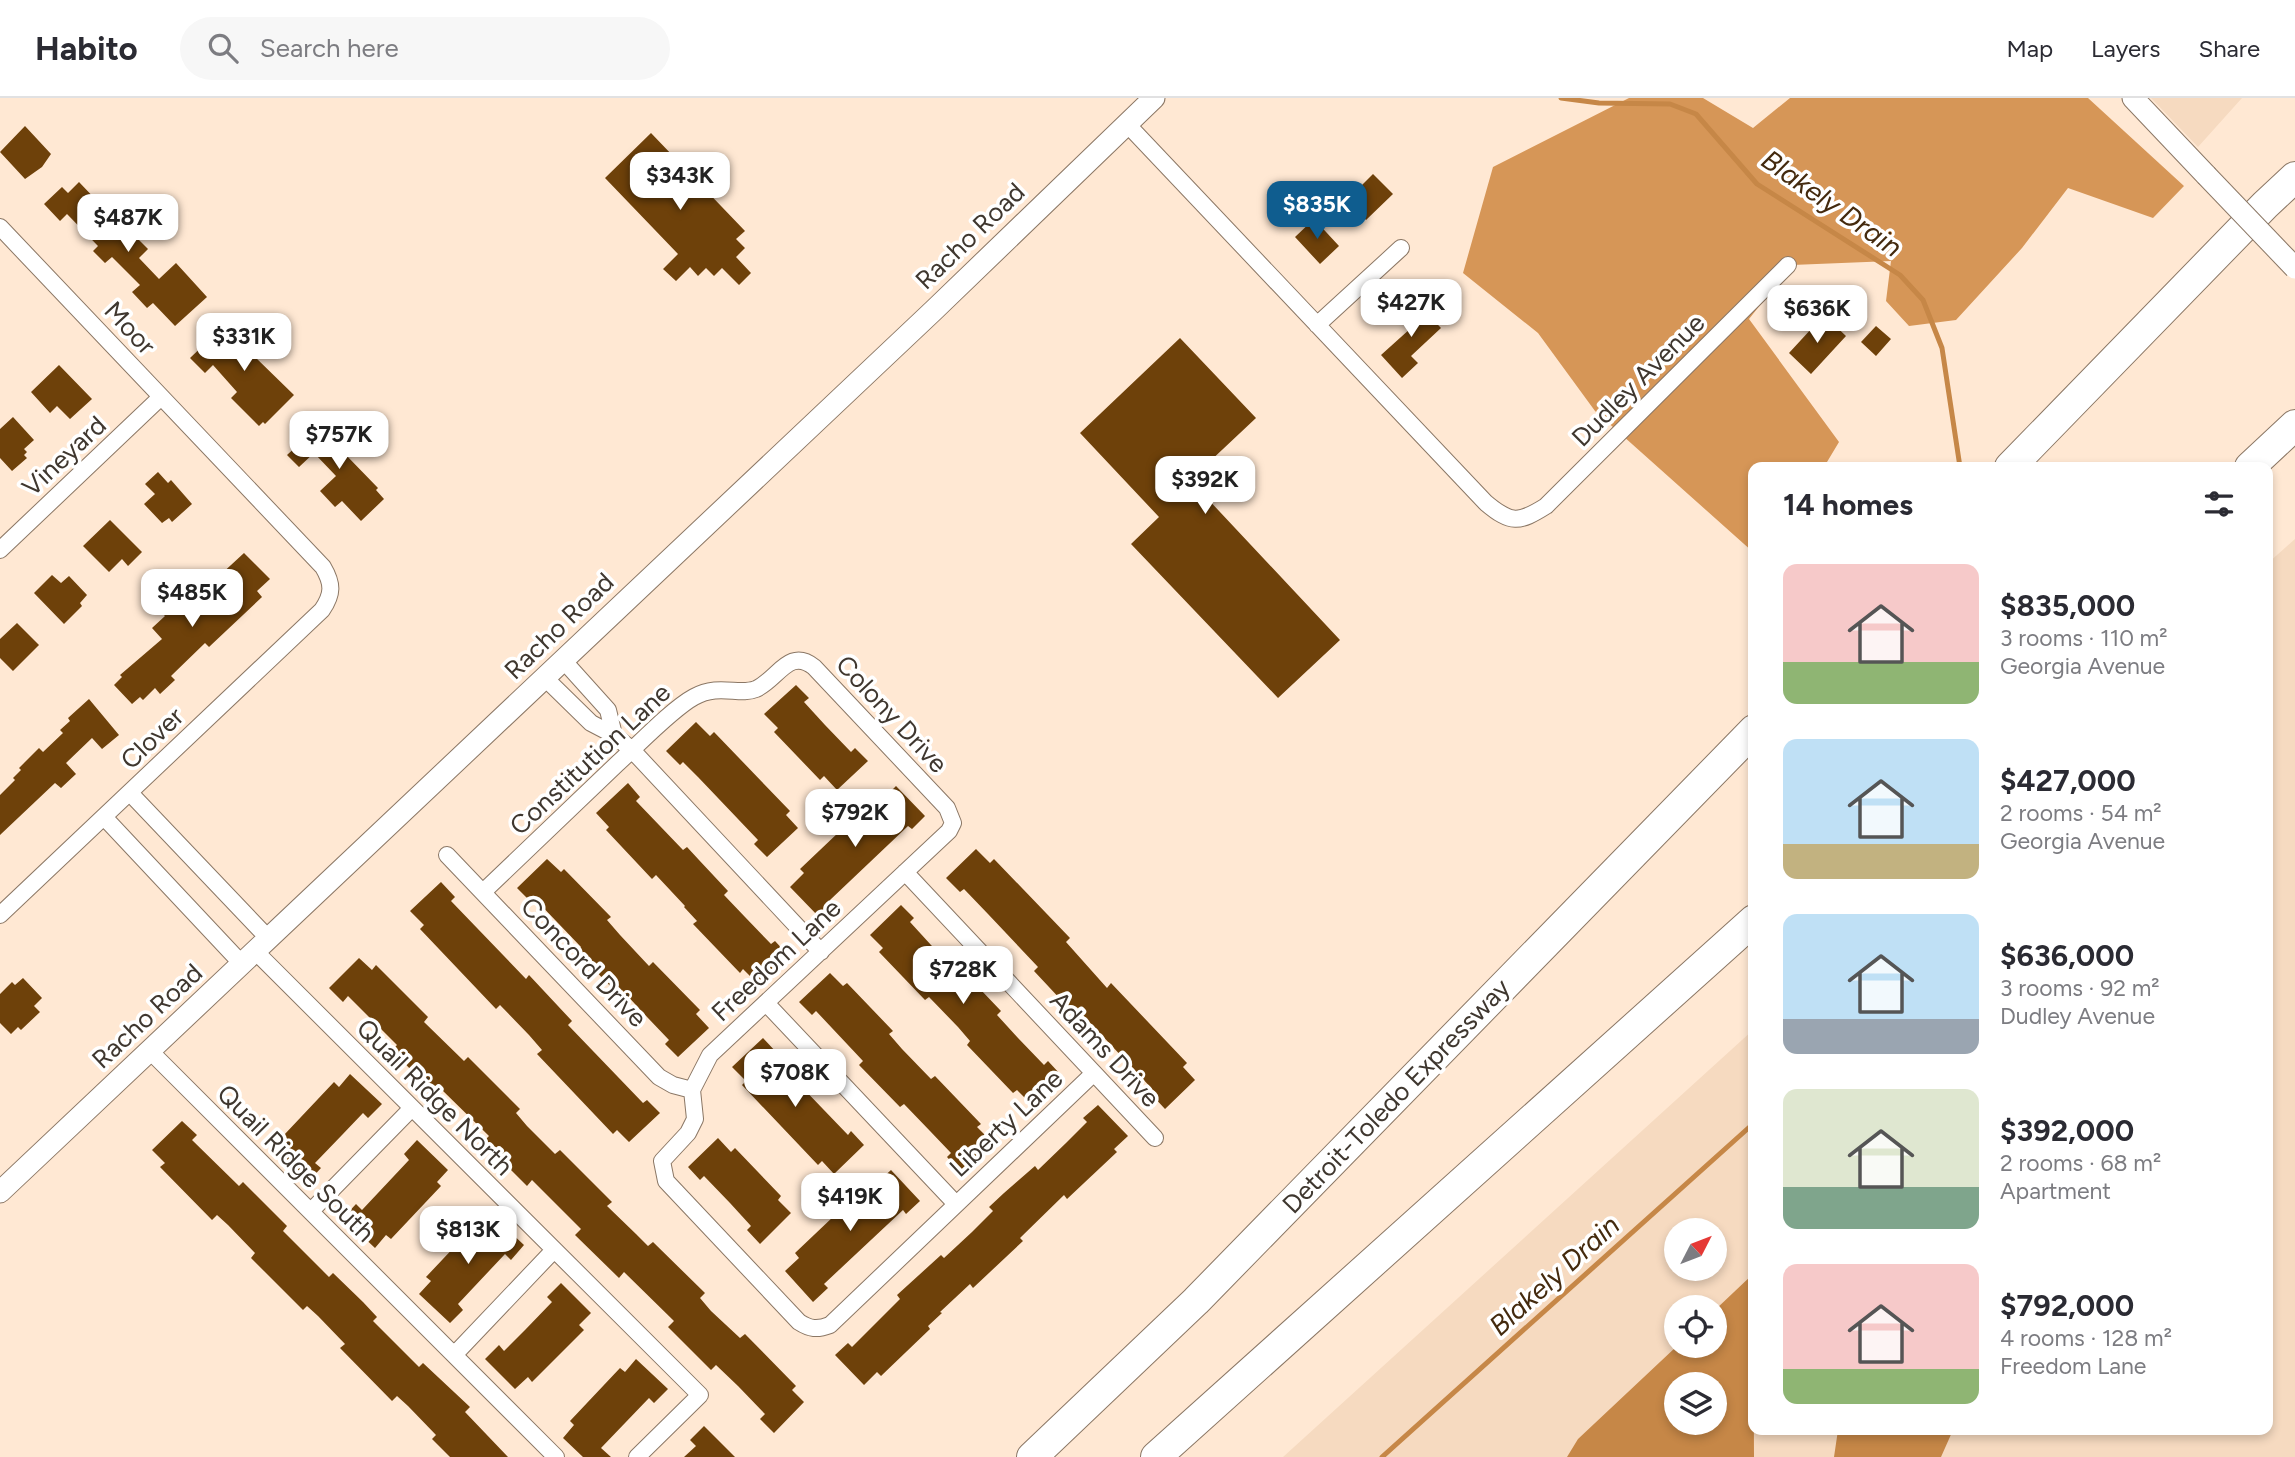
<!DOCTYPE html>
<html lang="en">
<head>
<meta charset="utf-8">
<style>
	body { margin:0; font-family:Figtree,sans-serif; background:#f7f7f7; color:#2b2b33; height:100vh; display:flex; flex-direction:column; font-size:26px; white-space:nowrap }
	* { box-sizing:border-box; margin:0 }
	p { font-size:23px; color:#7c7c81 }
	.icon { flex:none; width:38px; height:38px; fill:none; stroke:currentColor; stroke-width:2; stroke-linecap:round; stroke-linejoin:round }
	.map { position:relative; flex:1; overflow:hidden }
	.sheet { position:absolute; left:1748px; top:364px; width:525px; height:973px; display:flex; flex-direction:column; background:#fff; border-radius:14px; box-shadow:0 4px 10px #0003 }
	.sheet>* { flex:none }
	.needle { width:46px; rotate:48deg }
	.controls { position:absolute; left:1664px; top:1120px; display:grid; gap:14px }
	.controls a { display:grid; place-items:center; width:63px; height:63px; border-radius:50%; background:#fff; box-shadow:0 4px 10px #0003; font-size:35px }
	.price { position:absolute; translate:-50% -60px; padding:0 16px; border-radius:14px; background:#fff; color:#222; font-size:23px; line-height:46px; filter:drop-shadow(0 2px 4px #0008) }
	.price::after { content:''; position:absolute; left:50%; top:42px; width:21px; height:16px; margin-left:-10px; background:inherit; clip-path:polygon(0 0,100% 0,50% 100%) }
	.price.active { background:#0f5d8f; color:#fff }
	ul { padding:0; list-style:none }
	li { display:flex; align-items:center; gap:21px; height:175px; padding:0 35px }
	li span { display:grid; place-items:center; flex:none; width:196px; height:140px; border-radius:14px; color:#555 }
	li>.icon { margin-inline-start:auto }
	span .icon { width:84px; height:84px; fill:#fffc; stroke-width:1 }
	li b { font-size:30px }
	h2 { display:flex; justify-content:space-between; align-items:center; height:84px; padding:0 35px; font-size:30px }
	header { display:flex; align-items:center; gap:42px; box-sizing:border-box; height:98px; padding:0 35px; background:#fff; border-bottom:2px solid #e1e1e2 }
	header strong { font-size:33px }
	nav { display:flex; gap:38px; margin-inline-start:auto; font-size:24px }
	.search { width:490px; height:63px; background:#f7f7f7; display:flex; align-items:center; gap:18px; box-sizing:border-box; padding:0 24px; border-radius:38px; color:#7c7c81; font-size:26px }
	.map>svg:first-child { display:block }
	.built { fill:#f6dac0; fill-rule:evenodd }
	.forest { fill:#d69657 }
	.water { fill:#c68747; fill-rule:evenodd }
	.lines { fill:none; stroke-linecap:round; stroke-linejoin:round }
	.stream { stroke:#c68747; stroke-width:5 }
	.building { fill:#6e410a }
	.minor-casing { stroke:#8b7765; stroke-width:18 }
	.tertiary-casing { stroke:#8b7765; stroke-width:23 }
	.motorway-casing { stroke:#8b7765; stroke-width:32 }
	.minor { stroke:#fff; stroke-width:16 }
	.tertiary { stroke:#fff; stroke-width:21 }
	.motorway { stroke:#fff; stroke-width:30 }
	.tertiary-bridge-casing { stroke:#8b7765; stroke-width:23; stroke-linecap:butt }
	.tertiary-bridge { stroke:#fff; stroke-width:21 }
	.labels { text-anchor:middle; dominant-baseline:central; stroke-width:7; stroke-linejoin:round; paint-order:stroke }
	.street-label { font-size:26px; fill:#3f372f; stroke:#fff }
	.water-label { font-size:28px; font-style:italic; fill:#442a0e; stroke:#fff }
</style>
</head>
<body>
<header>
<strong>Habito</strong>
<div class="search"><svg class="icon" aria-label="search" viewBox="0 0 24 24"><circle cx="10" cy="10" r="6"/><path d="M15 15l6 6"/></svg>Search here</div>
<nav><a>Map</a><a>Layers</a><a>Share</a></nav>
</header>
<div class="map">
<svg width="2295" height="1359" viewBox="0 0 2295 1359">
	<rect width="100%" height="100%" fill="#ffe8d3"/>
	<!-- built -->
	<path class="built" d="M2151,0H2242L2198,49Z
		M2295,441V1359H1283L1753,932L1754,1332H2268V465ZM1676,1132H1715V1171H1676ZM1676,1209H1715V1248H1676ZM1676,1286H1715V1325H1676Z"/>
	<!-- forest -->
	<path class="forest" d="M1629,0H1703L1753,30L1790,0H2088L2184,88L2153,120L2068,90L2022,150L1956,222L1909,228L1886,203L1891,163L1792,167L1749,221L1839,344L1824,369H1754L1753,454L1595,313L1538,235L1463,175L1493,69Z"/>
	<!-- water -->
	<path class="water" d="M1753,1176L1754,1359H1567L1578,1341L1677,1248H1715V1212ZM1676,1286H1715V1325H1676Z
		M1838,1332H1953L1941,1359H1834Z"/>
	<g class="lines">
		<!-- stream -->
		<path class="stream" d="M1561,0L1599,5L1670,6L1696,16L1757,86L1900,177L1923,202L1942,250L1960,369
			M1382,1359L1754,1025"/>
	</g>
	<!-- building -->
	<path class="building" d="M25,28L51,56L42,69L25,81L0,54Z
		M651,35L745,133L736,141L745,150L736,159L751,175L739,187L722,170L714,178L706,170L698,178L690,169L676,183L663,171L678,156L605,80Z
		M1373,76L1393,96L1366,122L1347,102Z
		M79,84L120,127L122,125L148,151L139,160L159,181L176,165L207,199L175,228L153,205L147,210L132,194L140,187L112,159L105,165L93,153L98,148L67,116L60,123L44,106L62,89L68,95Z
		M1314,121L1339,148L1320,166L1295,139Z
		M1414,202L1441,230L1411,258L1418,265L1402,280L1381,257L1411,230L1399,217Z
		M1824,217L1846,238L1811,276L1789,255Z
		M231,221L257,249L251,255L294,297L265,326L263,324L259,328L231,300L237,294L213,267L205,275L190,260Z
		M1876,228L1891,241L1876,258L1861,244Z
		M1180,240L1256,320L1190,382L1340,542L1278,600L1131,446L1159,419L1080,335Z
		M59,267L92,301L70,321L57,308L50,315L31,294Z
		M13,319L34,342L24,351L27,354L24,357L27,360L12,373L0,360V331Z
		M325,322L345,344L342,346L348,353L345,356L378,390L376,392L384,401L361,423L342,403L335,409L320,393L336,378L314,355L299,369L287,357Z
		M158,374L168,385L171,382L192,406L172,424L169,420L162,425L144,406L155,396L145,386Z
		M110,422L142,454L128,468L122,461L109,474L83,448Z
		M244,455L270,481L257,493L262,499L209,549L205,545L171,578L175,582L160,596L155,590L143,602L140,599L132,606L114,587L122,579L120,577L162,541L152,530L165,518L160,513L176,497L190,498L203,511L226,488L218,479Z
		M52,477L61,485L69,478L87,497L80,505L82,508L64,526L34,495Z
		M17,525L39,547L13,573L0,560V541Z
		M796,587L809,600L804,604L825,627L851,654L855,650L868,663L837,692L824,678L820,682L774,634L778,630L764,616Z
		M89,601L119,637L102,651L92,640L66,665L76,676L61,690L55,685L0,737V697L15,682L13,680L21,672L19,670L39,650L43,654L63,635L60,632L70,623L68,620Z
		M696,624L710,638L714,634L790,713L786,717L798,730L767,759L754,746L758,742L698,679L683,664L680,667L666,653Z
		M628,685L640,699L636,703L683,752L687,749L699,762L728,793L724,797L745,819L771,846L775,843L787,856L757,885L743,871L740,875L693,826L697,823L684,809L685,808L656,777L652,781L606,732L609,729L596,715Z
		M896,688L925,718L912,731L908,728L830,802L833,806L819,819L790,789L804,775L800,771L879,696L884,700Z
		M976,751L990,765L994,761L1070,840L1066,844L1107,890L1111,885L1187,965L1183,969L1195,982L1165,1011L1152,997L1155,994L1081,915L1077,919L1063,904L1034,873L1038,869L988,816L964,791L960,794L946,780Z
		M547,761L561,774L564,771L611,819L607,822L620,837L649,868L653,864L700,912L696,916L709,930L678,959L665,946L669,942L648,920L622,892L618,896L576,853L581,849L533,799L530,803L517,790Z
		M441,784L455,799L451,803L526,881L529,877L572,923L568,927L643,1005L647,1002L660,1015L629,1044L617,1032L613,1036L537,956L542,952L529,937L500,907L496,911L420,831L424,827L410,813Z
		M901,807L914,820L910,824L931,847L957,874L960,870L1001,913L997,917L1018,940L1044,967L1048,963L1060,976L1030,1005L1017,992L1013,995L967,947L970,943L958,929L929,899L925,902L879,854L883,850L870,837Z
		M359,860L372,872L376,867L428,919L424,924L464,963L468,959L520,1011L516,1015L527,1028L555,1056L560,1052L612,1104L607,1108L636,1136L648,1148L653,1144L705,1195L700,1200L711,1213L740,1240L745,1236L796,1288L792,1292L804,1304L774,1335L760,1321L765,1316L738,1288L716,1267L711,1272L668,1229L674,1223L624,1174L619,1180L575,1137L581,1131L532,1082L527,1088L483,1044L489,1038L440,990L435,995L413,974L392,952L397,947L348,898L343,904L329,890Z
		M830,875L843,888L847,885L893,933L889,936L902,951L931,981L935,978L981,1026L977,1029L991,1043L960,1073L947,1059L951,1055L930,1033L904,1006L900,1009L859,967L863,963L816,913L812,917L799,904Z
		M23,880L42,900L34,908L40,914L21,932L18,929L11,936L0,925V896L12,884L15,887Z
		M763,940L777,955L773,959L848,1037L851,1033L864,1047L834,1076L822,1063L818,1067L742,987L746,983L732,969Z
		M350,976L382,1006L368,1020L363,1015L342,1037L315,1065L321,1070L308,1084L276,1054L288,1042L284,1037L334,984L339,989Z
		M1098,1007L1128,1038L1114,1051L1117,1054L1067,1101L1064,1097L1020,1140L1023,1143L973,1190L970,1186L940,1214L942,1215L928,1228L930,1231L881,1278L877,1274L864,1287L835,1257L848,1245L852,1249L900,1201L897,1197L941,1157L944,1160L972,1134L993,1113L989,1109L1004,1095L1035,1068L1038,1072L1066,1045L1087,1024L1083,1020Z
		M182,1023L197,1037L192,1042L239,1088L243,1084L287,1128L283,1133L329,1179L333,1175L363,1204L377,1219L373,1223L419,1269L423,1265L470,1309L465,1314L508,1359H450L432,1341L436,1337L408,1308L397,1298L392,1303L340,1250L345,1246L318,1218L307,1208L303,1212L251,1160L255,1155L228,1127L217,1117L212,1122L160,1069L165,1065L152,1052Z
		M718,1040L731,1054L735,1050L781,1098L778,1102L791,1115L760,1146L747,1132L751,1128L730,1105L704,1078L700,1082L688,1069Z
		M417,1042L448,1072L437,1084L441,1088L391,1141L386,1137L375,1150L343,1120L356,1106L362,1112L409,1062L404,1056Z
		M891,1072L920,1103L906,1116L903,1112L824,1186L828,1190L813,1204L785,1173L799,1160L795,1155L874,1080L878,1084Z
		M493,1118L524,1147L511,1162L505,1156L458,1206L463,1212L450,1225L419,1196L431,1183L426,1179L476,1126L481,1130Z
		M561,1185L591,1215L579,1227L584,1232L532,1284L528,1279L515,1291L485,1261L499,1247L504,1253L525,1232L552,1204L547,1199Z
		M636,1261L668,1291L654,1305L649,1300L601,1350L611,1359H583L563,1340L574,1327L570,1323L620,1270L625,1274Z
		M704,1328L735,1359H684L696,1348L690,1342Z"/>
	<g class="lines">
		<!-- minor casing -->
		<g class="minor-casing">
			<path id="minor" d="M1127,26L1486,405C1511,426 1519,425 1546,408L1788,167
				M0,129L323,469C333,486 333,496 322,512L0,817
				M1317,227L1401,150
				M0,452L161,299
				M563,562L608,612L614,637
				M545,580L591,625L614,637L632,652L821,854
				M130,695L269,841
				M104,719L242,866
				M447,757L659,979L673,987L692,992
				M905,774L1155,1040
				M483,794C528,751 573,708 618,665C638,647 672,611 694,599C719,585 739,598 756,591C778,581 789,549 814,569L947,710L953,725L949,733L710,957L692,992L695,1021L688,1035L662,1063L666,1083L799,1224C810,1231 817,1232 830,1227L1094,975
				M256,854L700,1297L637,1359
				M766,905L956,1106
				M150,953L556,1359
				M311,1113L412,1010
				M455,1256L553,1153"/>
		</g>
		<!-- tertiary casing -->
		<g class="tertiary-casing">
			<path id="tertiary" d="M2133,0L2206,77
				M0,1094L933,213L1154,0"/>
		</g>
		<!-- motorway casing -->
		<g class="motorway-casing">
			<path id="motorway" d="M2010,369L2265,107L2295,79
				M2250,369L2295,327
				M1032,1359L1196,1203L1754,632
				M1156,1359L1754,822"/>
		</g>
		<!-- minor -->
		<use href="#minor" class="minor"/>
		<!-- tertiary -->
		<use href="#tertiary" class="tertiary"/>
		<!-- motorway -->
		<use href="#motorway" class="motorway"/>
		<!-- tertiary-bridge casing -->
		<g class="tertiary-bridge-casing">
			<path id="tertiary-bridge" d="M2206,77L2295,170"/>
		</g>
		<!-- tertiary-bridge -->
		<use href="#tertiary-bridge" class="tertiary-bridge"/>
	</g>
	<g class="labels">
		<!-- street labels -->
		<g class="street-label">
			<text transform="translate(970 138) rotate(-44)">Racho Road</text>
			<text transform="translate(130 230) rotate(47)">Moor</text>
			<text transform="translate(1638 282) rotate(-45)">Dudley Avenue</text>
			<text transform="translate(64 358) rotate(-43)">Vineyard</text>
			<text transform="translate(559 528) rotate(-44)">Racho Road</text>
			<text transform="translate(892 616) rotate(47)">Colony Drive</text>
			<text transform="translate(152 640) rotate(-44)">Clover</text>
			<text transform="translate(590 661) rotate(-43)">Constitution Lane</text>
			<text transform="translate(776 862) rotate(-43)">Freedom Lane</text>
			<text transform="translate(584 864) rotate(46)">Concord Drive</text>
			<text transform="translate(147 918) rotate(-43)">Racho Road</text>
			<text transform="translate(1105 951) rotate(47)">Adams Drive</text>
			<text transform="translate(1396 998) rotate(-46)">Detroit-Toledo Expressway</text>
			<text transform="translate(435 999) rotate(45)">Quail Ridge North</text>
			<text transform="translate(1006 1025) rotate(-43)">Liberty Lane</text>
			<text transform="translate(296 1065) rotate(45)">Quail Ridge South</text>
		</g>
		<!-- water labels -->
		<g class="water-label">
			<text transform="translate(1832 105) rotate(35)">Blakely Drain</text>
			<text transform="translate(1554 1177) rotate(-42)">Blakely Drain</text>
		</g>
	</g>
</svg>
<div class="controls">
<a><svg class="needle" viewBox="-14 -14 28 28"><path d="M0-13l5 13h-10z" fill="#e53935"/><path d="M0 13l5-13h-10z" fill="#7c7c81"/></svg></a>
<a><svg class="icon" aria-label="locate" viewBox="0 0 24 24"><circle cx="12" cy="12" r="6"/><path d="M12 2v4M12 18v4M2 12h4M18 12h4"/></svg></a>
<a><svg class="icon" aria-label="layers" viewBox="0 0 24 24"><path d="M12 4l9 5-9 5-9-5zM3 14l9 5 9-5"/></svg></a>
</div>
<b class="price" style="left:680px;top:114px">$343K</b>
<b class="price active" style="left:1317px;top:143px">$835K</b>
<b class="price" style="left:128px;top:156px">$487K</b>
<b class="price" style="left:1411px;top:241px">$427K</b>
<b class="price" style="left:1817px;top:247px">$636K</b>
<b class="price" style="left:244px;top:275px">$331K</b>
<b class="price" style="left:339px;top:373px">$757K</b>
<b class="price" style="left:1205px;top:418px">$392K</b>
<b class="price" style="left:192px;top:531px">$485K</b>
<b class="price" style="left:855px;top:751px">$792K</b>
<b class="price" style="left:963px;top:908px">$728K</b>
<b class="price" style="left:795px;top:1011px">$708K</b>
<b class="price" style="left:850px;top:1135px">$419K</b>
<b class="price" style="left:468px;top:1168px">$813K</b>
<section class="sheet">
<h2>14 homes<svg class="icon" aria-label="filters" viewBox="0 0 24 24"><path d="M4 7h16M4 17h16"/><circle cx="9" cy="7" r="2"/><circle cx="15" cy="17" r="2"/></svg></h2>
<ul>
<li><span style="background:linear-gradient(#f6c9c9 70%,#8fb573 0)"><svg class="icon" aria-label="home" viewBox="0 0 24 24"><path d="M3 11l9-7 9 7M6 9v11h12V9"/></svg></span><div><b>$835,000</b><p>3 rooms · 110 m²</p><p>Georgia Avenue</p></div></li>
<li><span style="background:linear-gradient(#bfe0f5 75%,#c2b280 0)"><svg class="icon" aria-label="home" viewBox="0 0 24 24"><path d="M3 11l9-7 9 7M6 9v11h12V9"/></svg></span><div><b>$427,000</b><p>2 rooms · 54 m²</p><p>Georgia Avenue</p></div></li>
<li><span style="background:linear-gradient(#bfe0f5 75%,#9aa5b1 0)"><svg class="icon" aria-label="home" viewBox="0 0 24 24"><path d="M3 11l9-7 9 7M6 9v11h12V9"/></svg></span><div><b>$636,000</b><p>3 rooms · 92 m²</p><p>Dudley Avenue</p></div></li>
<li><span style="background:linear-gradient(#dfe7d0 70%,#7fa58c 0)"><svg class="icon" aria-label="home" viewBox="0 0 24 24"><path d="M3 11l9-7 9 7M6 9v11h12V9"/></svg></span><div><b>$392,000</b><p>2 rooms · 68 m²</p><p>Apartment</p></div></li>
<li><span style="background:linear-gradient(#f6c9c9 75%,#8fb573 0)"><svg class="icon" aria-label="home" viewBox="0 0 24 24"><path d="M3 11l9-7 9 7M6 9v11h12V9"/></svg></span><div><b>$792,000</b><p>4 rooms · 128 m²</p><p>Freedom Lane</p></div></li>
</ul>
</section>
</div>
</body>
</html>
